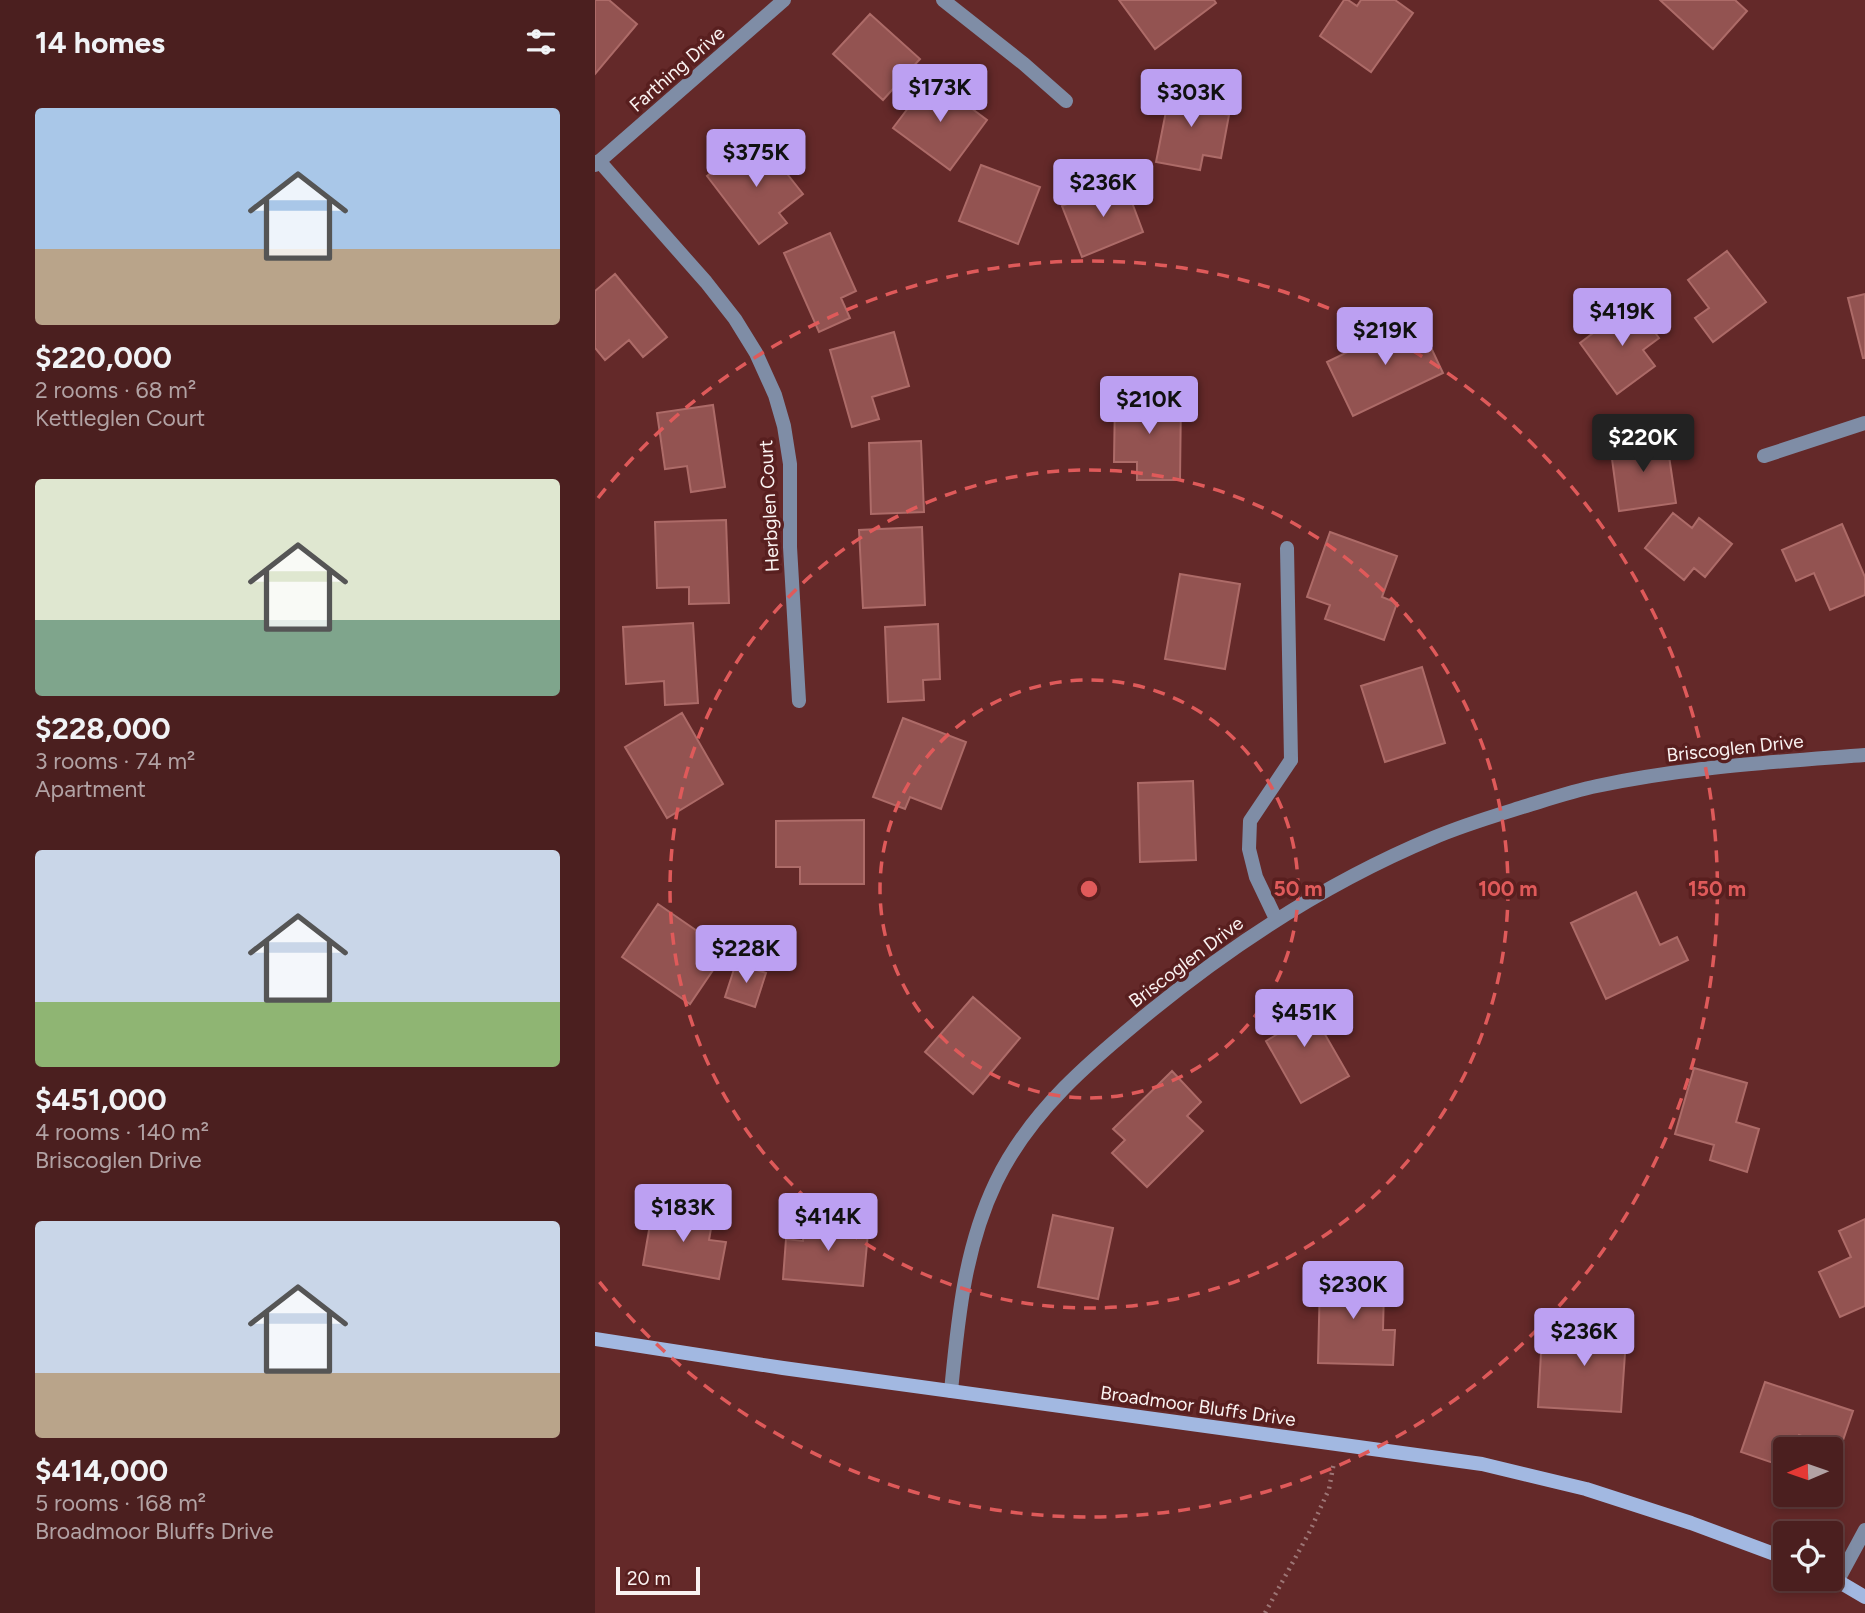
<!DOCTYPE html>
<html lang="en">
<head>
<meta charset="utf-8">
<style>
	body { margin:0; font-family:Figtree,sans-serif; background:#552c2c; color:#f1f3f6; height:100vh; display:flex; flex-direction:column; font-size:26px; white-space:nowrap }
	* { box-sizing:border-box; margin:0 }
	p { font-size:23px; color:#b2a2a4 }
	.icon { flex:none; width:38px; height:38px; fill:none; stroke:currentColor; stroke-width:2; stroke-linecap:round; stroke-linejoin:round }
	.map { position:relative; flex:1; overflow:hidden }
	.sheet { display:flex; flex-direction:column; background:#4b1f1f; width:595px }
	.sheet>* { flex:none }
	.needle { width:46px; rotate:268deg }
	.controls { position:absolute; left:1178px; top:1437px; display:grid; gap:14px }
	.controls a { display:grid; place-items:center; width:70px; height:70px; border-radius:7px; background:#4b1f1f; box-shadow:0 4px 10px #0003,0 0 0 2px #623d3d; font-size:35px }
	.scale { position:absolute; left:21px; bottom:18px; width:84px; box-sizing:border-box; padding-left:7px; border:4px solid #faf2f1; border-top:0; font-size:19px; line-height:24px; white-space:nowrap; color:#faf2f1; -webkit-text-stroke:5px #581f1f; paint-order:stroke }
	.price { position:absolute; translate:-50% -60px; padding:0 16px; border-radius:7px; background:#bca0f2; color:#111; font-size:23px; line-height:46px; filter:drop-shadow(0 2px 4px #0008) }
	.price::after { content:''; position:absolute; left:50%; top:42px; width:21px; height:16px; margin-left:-10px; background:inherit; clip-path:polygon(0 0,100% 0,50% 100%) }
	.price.active { background:#222; color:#fff }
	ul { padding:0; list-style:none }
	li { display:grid; align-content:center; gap:14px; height:371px; padding:0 35px }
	li span { display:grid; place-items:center; height:217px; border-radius:7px; color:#555 }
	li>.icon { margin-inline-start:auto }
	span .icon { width:126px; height:126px; fill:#fffc; stroke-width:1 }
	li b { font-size:30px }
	h2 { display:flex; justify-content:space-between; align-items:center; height:84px; padding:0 35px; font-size:30px }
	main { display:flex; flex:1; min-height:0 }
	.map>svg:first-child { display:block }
	.building { fill:#935351; stroke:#ad6b68; stroke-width:2 }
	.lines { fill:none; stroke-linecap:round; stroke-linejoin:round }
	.path { stroke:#9d7575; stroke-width:4.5; stroke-dasharray:2 5; stroke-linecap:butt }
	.lane { stroke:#7f8da6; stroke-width:14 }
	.street { stroke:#7f8da6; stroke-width:14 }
	.secondary { stroke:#a2b8e1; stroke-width:14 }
	.ring { fill:none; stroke:#df5a5a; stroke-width:3.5; stroke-dasharray:12 9 }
	.labels { text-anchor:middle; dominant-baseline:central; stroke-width:7; stroke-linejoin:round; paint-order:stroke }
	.street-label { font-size:19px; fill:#faf2f1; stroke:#581f1f }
	.centre { fill:#df5a5a; stroke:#581f1f; stroke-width:3.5 }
	.ring-label { font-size:21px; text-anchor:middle; font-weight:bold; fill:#df5a5a; stroke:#581f1f; stroke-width:7; stroke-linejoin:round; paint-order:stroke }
</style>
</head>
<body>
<main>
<section class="sheet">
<h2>14 homes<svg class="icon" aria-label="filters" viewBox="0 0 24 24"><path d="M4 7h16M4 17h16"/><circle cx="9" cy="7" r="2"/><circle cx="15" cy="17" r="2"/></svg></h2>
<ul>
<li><span style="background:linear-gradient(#a9c7e8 65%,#b9a48a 0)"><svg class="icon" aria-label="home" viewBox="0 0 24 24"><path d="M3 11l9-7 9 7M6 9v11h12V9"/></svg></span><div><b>$220,000</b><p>2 rooms · 68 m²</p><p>Kettleglen Court</p></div></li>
<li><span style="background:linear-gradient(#dfe7d0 65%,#7fa58c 0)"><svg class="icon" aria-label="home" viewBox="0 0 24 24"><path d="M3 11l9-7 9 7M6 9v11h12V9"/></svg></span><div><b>$228,000</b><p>3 rooms · 74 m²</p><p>Apartment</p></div></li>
<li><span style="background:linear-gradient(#c9d6e8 70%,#8fb573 0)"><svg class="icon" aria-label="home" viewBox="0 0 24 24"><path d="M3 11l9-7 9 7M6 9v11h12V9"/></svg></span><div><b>$451,000</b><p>4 rooms · 140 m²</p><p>Briscoglen Drive</p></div></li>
<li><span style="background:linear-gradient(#c9d6e8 70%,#b9a48a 0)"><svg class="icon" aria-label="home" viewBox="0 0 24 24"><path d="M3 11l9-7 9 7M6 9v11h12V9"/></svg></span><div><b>$414,000</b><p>5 rooms · 168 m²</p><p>Broadmoor Bluffs Drive</p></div></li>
</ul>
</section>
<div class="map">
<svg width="1270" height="1613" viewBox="0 0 1270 1613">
	<rect width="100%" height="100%" fill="#642929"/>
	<!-- building -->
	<path class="building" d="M0,0H14L42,24L0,74Z
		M524,0H619L621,3L560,49Z
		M749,0H753L762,6L766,0H800L818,13L776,72L725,36Z
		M1065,0H1140L1152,11L1118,49Z
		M275,14L325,59L288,100L238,54Z
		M336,78L392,120L355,170L298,128Z
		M576,86L622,95L619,112L634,115L626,158L608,155L605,170L561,162Z
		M163,137L208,194L184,213L192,223L164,244L112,176Z
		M386,165L445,187L423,244L364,221Z
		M529,181L548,232L487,257L467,206Z
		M235,233L261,291L246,298L255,318L224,332L189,253Z
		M1132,251L1171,302L1118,342L1100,318L1114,308L1093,280Z
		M20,274L72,337L48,357L34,340L10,360L0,348V291Z
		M1270,294V358H1268L1253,298Z
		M1038,303L1064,338L1048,350L1060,366L1022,394L985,343Z
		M822,318L848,373L758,416L732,362Z
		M299,332L314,386L277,397L284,419L257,427L235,350Z
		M520,396L586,397L585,480H542V462H519Z
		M118,405L130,487L96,492L92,466L70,469L62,413Z
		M1071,436L1081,503L1024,511L1015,444Z
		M326,441L329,512L276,514L274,443Z
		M1078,513L1097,528L1104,518L1137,544L1110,577L1099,568L1089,580L1050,548Z
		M131,520L134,603L94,604V587L62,588L60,522Z
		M1247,524L1270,577V595L1235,610L1219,573L1201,581L1187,550Z
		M327,527L330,605L268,608L264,530Z
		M735,532L802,556L787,597L802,603L789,640L730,619L735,605L712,597Z
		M585,574L645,584L630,669L570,659Z
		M98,623L103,703L70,705L69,681L31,684L28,627Z
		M343,624L345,679L328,680L329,700L293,702L290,627Z
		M827,667L850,743L790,762L766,686Z
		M87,713L128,784L72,818L30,747Z
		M308,718L371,742L346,809L315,797L310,809L278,797Z
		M598,781L601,860L545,862L543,783Z
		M269,820V884H205V867H181V821Z
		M1041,892L1065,945L1082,937L1093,960L1011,999L976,923Z
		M63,904L131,951L95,1004L27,957Z
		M141,963L171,973L160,1007L130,997Z
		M705,991L754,1076L706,1103L671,1041L686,1032L673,1010Z
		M378,997L425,1038L378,1094L330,1052Z
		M1099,1068L1152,1083L1141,1122L1164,1129L1152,1172L1115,1160L1119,1145L1080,1134Z
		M577,1071L606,1102L592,1116L608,1131L552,1187L517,1153L530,1140L518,1129Z
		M58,1207L118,1217L114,1240L131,1242L124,1279L48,1265Z
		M458,1215L518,1228L503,1299L443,1287Z
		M210,1218L274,1223L268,1286L188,1279L191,1239L208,1241Z
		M1270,1219V1306L1245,1317L1224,1272L1256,1257L1244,1231Z
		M746,1265L773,1266V1288L789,1289L788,1330H800L798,1365L723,1363L725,1280L745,1281Z
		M980,1321L1032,1324L1026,1412L943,1407L947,1335L979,1337Z
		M1170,1382L1258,1411L1245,1449L1204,1435L1199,1449H1190V1467L1146,1452Z"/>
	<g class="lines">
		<!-- path -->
		<path class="path" d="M670,1613L715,1531L734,1489L739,1462"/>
		<!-- lane -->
		<path class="lane" d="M692,548L696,760"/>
		<!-- street -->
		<path class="street" d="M348,0L429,64L471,101
			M4,161L111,282L140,319L161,353L180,395L189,426L195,464V547L204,701
			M0,165L189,0
			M1169,456L1270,423
			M681,919L661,877L654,849L655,821L696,760
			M356,1391C363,1320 369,1249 401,1182C435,1111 496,1060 556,1011C642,941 735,881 838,838C868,825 899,816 931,806C954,799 978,791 1002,786C1090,767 1180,762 1270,755
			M1243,1580L1270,1530"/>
		<!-- secondary -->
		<path class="secondary" d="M0,1339L188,1368L887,1464L991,1489L1096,1523L1190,1558
			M1236,1577L1270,1597"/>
	</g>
	<!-- distance rings -->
	<g class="ring">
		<circle cx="494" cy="889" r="209"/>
		<circle cx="494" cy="889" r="419"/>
		<path d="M3 498A628 628 0 1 1 3 1280"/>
	</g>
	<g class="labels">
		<!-- street labels -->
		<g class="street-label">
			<text transform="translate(82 69) rotate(-41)">Farthing Drive</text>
			<text transform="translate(174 506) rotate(-93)">Herbglen Court</text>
			<text transform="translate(1140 748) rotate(-6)">Briscoglen Drive</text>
			<text transform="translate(591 962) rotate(-37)">Briscoglen Drive</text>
			<text transform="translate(603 1406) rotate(8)">Broadmoor Bluffs Drive</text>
		</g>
	</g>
	<circle cx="494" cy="889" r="10" class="centre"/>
	<g class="ring-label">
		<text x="703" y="896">50 m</text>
		<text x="913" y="896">100 m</text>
		<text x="1122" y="896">150 m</text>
	</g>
</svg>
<div class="controls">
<a><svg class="needle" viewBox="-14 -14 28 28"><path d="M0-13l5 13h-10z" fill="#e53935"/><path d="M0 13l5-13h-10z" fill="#b2a2a4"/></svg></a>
<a><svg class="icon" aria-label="locate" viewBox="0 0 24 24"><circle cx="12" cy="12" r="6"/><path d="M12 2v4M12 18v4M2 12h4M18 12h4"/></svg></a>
</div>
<div class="scale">20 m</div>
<b class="price" style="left:345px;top:124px">$173K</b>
<b class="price" style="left:596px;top:129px">$303K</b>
<b class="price" style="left:161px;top:189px">$375K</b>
<b class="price" style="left:508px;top:219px">$236K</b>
<b class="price" style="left:1027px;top:348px">$419K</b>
<b class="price" style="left:790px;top:367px">$219K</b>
<b class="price" style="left:554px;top:436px">$210K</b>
<b class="price active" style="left:1048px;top:474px">$220K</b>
<b class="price" style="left:151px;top:985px">$228K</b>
<b class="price" style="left:709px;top:1049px">$451K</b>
<b class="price" style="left:88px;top:1244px">$183K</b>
<b class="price" style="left:233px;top:1253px">$414K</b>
<b class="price" style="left:758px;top:1321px">$230K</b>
<b class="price" style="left:989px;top:1368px">$236K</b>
</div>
</main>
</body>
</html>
